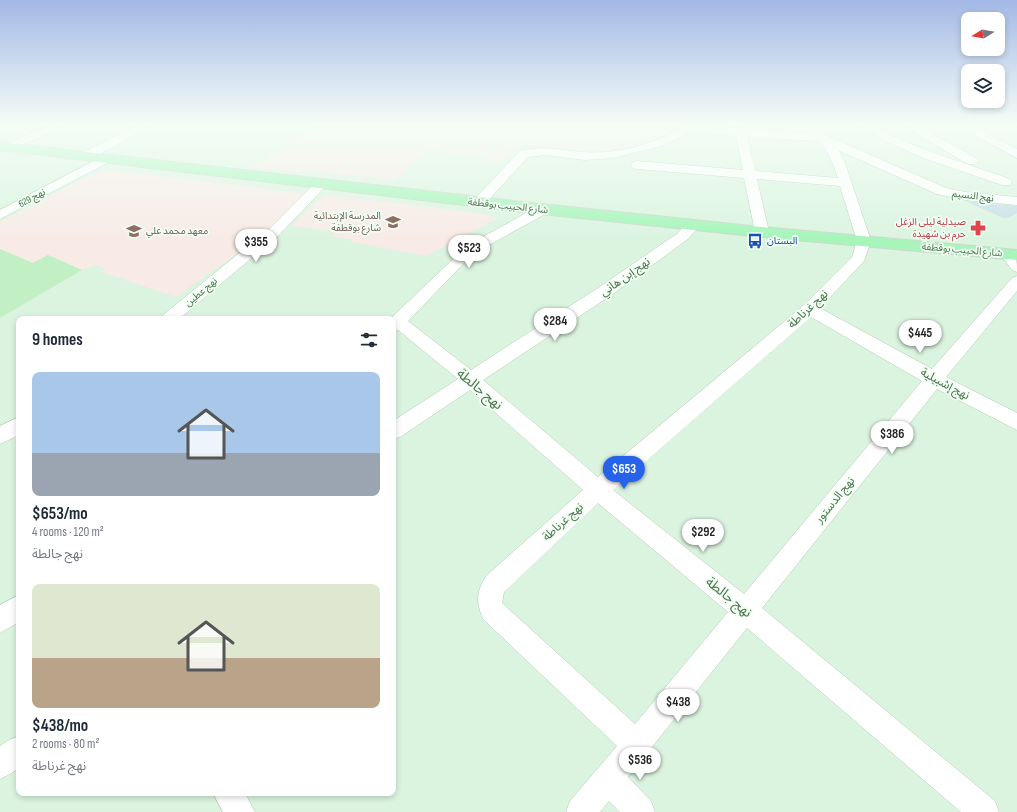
<!DOCTYPE html>
<html lang="en">
<head>
<meta charset="utf-8">
<style>
	body { margin:0; font-family:"Sofia Sans Condensed","Noto Sans Arabic",sans-serif; background:#f6f6f7; color:#1f2937; height:100vh; display:flex; flex-direction:column; font-size:15px; white-space:nowrap }
	* { box-sizing:border-box; margin:0 }
	p { font-size:13px; color:#747a83 }
	.icon { flex:none; width:22px; height:22px; fill:none; stroke:currentColor; stroke-width:2; stroke-linecap:round; stroke-linejoin:round }
	.map { position:relative; flex:1; overflow:hidden }
	.details { position:absolute; left:16px; top:316px; width:380px; height:480px; display:flex; flex-direction:column; background:#fff; border-radius:8px; box-shadow:0 2px 6px #0003 }
	.details>* { flex:none }
	.needle { width:26px; rotate:259deg }
	.tools { position:absolute; left:961px; top:12px; display:grid; gap:8px }
	.tools a { display:grid; place-items:center; width:44px; height:44px; border-radius:8px; background:#fff; box-shadow:0 2px 6px #0003; font-size:20px }
	.price { position:absolute; translate:-50% -34px; padding:0 9px; border-radius:14px; background:#fff; color:#222; font-size:13px; line-height:26px; filter:drop-shadow(0 1px 2px #0008) }
	.price::after { content:''; position:absolute; left:50%; top:24px; width:12px; height:9px; margin-left:-6px; background:inherit; clip-path:polygon(0 0,100% 0,50% 100%) }
	.price.selected { background:#2563eb; color:#fff }
	ul { padding:0; list-style:none }
	li { display:grid; align-content:center; gap:8px; height:212px; padding:0 16px }
	li span { display:grid; place-items:center; height:124px; border-radius:8px; color:#555 }
	li>.icon { margin-inline-start:auto }
	span .icon { width:72px; height:72px; fill:#fffc; stroke-width:1 }
	li b { font-size:17px }
	h2 { display:flex; justify-content:space-between; align-items:center; height:48px; padding:0 16px; font-size:17px }
	.map>svg:first-child { display:block }
	.residential { fill:#dbf4e0; fill-rule:evenodd }
	.education { fill:#f8ebe6 }
	.green { fill:#c8e1e8 }
	.building { fill:#c3efc4 }
	.lines { fill:none; stroke-linecap:round; stroke-linejoin:round }
	.minor-casing { stroke:#b0cdb2; stroke-width:1 }
	.primary-casing { stroke:#ced8cd; stroke-width:2 }
	.minor { fill:#fff; fill-rule:evenodd }
	.primary { fill:#a7f5bb; fill-rule:evenodd }
	.labels { text-anchor:middle; dominant-baseline:central; stroke-width:3.5; stroke-linejoin:round; paint-order:stroke }
	.far-street-label { font-size:10px; fill:#4f744e; stroke:#f0fef3 }
	.far-education-label { font-size:10px; fill:#785e54; stroke:#f0fef3; text-anchor:end }
	.far-health-label { font-size:10px; fill:#be3a42; stroke:#f0fef3; text-anchor:end }
	.far-transit-label { font-size:10px; fill:#164399; stroke:#f0fef3; text-anchor:start }
	.street-label { font-size:12px; fill:#4f744e; stroke:#f0fef3 }
	.near-street-label { font-size:14px; fill:#4f744e; stroke:#f0fef3 }
</style>
</head>
<body>
<div class="map">
<svg width="1017" height="812" viewBox="0 0 1017 812">
	<rect width="100%" height="100%" fill="#e9fbee"/>
	<!-- residential -->
	<path class="residential" d="M0,124H1017V812H0ZM19,319H393V793H19Z"/>
	<!-- education -->
	<path class="education" d="M320,124H686L650,143L619,149L578,151L523,144L510,149L508,152H510L500,163L485,161L486,157L427,150L395,180L310,171L307,173L271,169L269,170L251,167Z
		M109,170L244,186L305,194L278,224L176,297L102,272L105,268L95,265L82,270L48,255L33,263L0,249V222L94,173Z
		M327,195L478,213L498,218L426,256L351,242L352,239L332,237L335,231L291,226L318,200Z"/>
	<!-- green -->
	<path class="green" d="M965,201L1017,206V213L1009,218H1003Z"/>
	<!-- building -->
	<path class="building" d="M0,249L33,263L48,255L82,270L0,318Z"/>
	<g class="lines">
		<!-- minor casing -->
		<g class="minor-casing">
			<path id="minor" d="M52,124H67L66,126L12,149H4L2,147L4,145Z
				M141,124H155L90,159H82L80,156L82,153Z
				M688,124L809,134L799,124H811L825,135L946,188L965,192L1017,197V205L965,200L937,194L838,150L844,160L871,241L864,261L820,308L932,369L1012,278L1017,276V291L946,377L1017,413V430L937,389L762,608L995,801L999,812H961L747,628L628,777L651,801L655,812H620L609,801L600,812H566L570,801L617,746L483,619C476,601 476,593 486,576L583,490L470,390L400,437L393,439V421L458,379L398,330L393,332V319H390L468,245L539,206H549L551,209L549,212L478,251L467,260L408,321L471,370L598,288L678,233C684,226 688,220 698,222L700,225L688,239L610,296L483,380L598,477L804,305L852,257L857,241L840,186L757,179L769,232L767,235L762,236L757,235L755,232L744,178L637,169L633,168L631,165L633,162L637,161L743,170L736,136L693,131L661,146L613,158L584,160L546,155L528,157L483,206H473L471,203L520,151C542,145 561,150 583,152C619,155 657,143 688,124ZM747,137L818,141C829,151 833,164 838,178L755,171ZM811,317L922,381L744,594L613,490ZM598,503L728,612L635,724L502,603L504,592Z
				M857,124H871L896,138L934,153L1010,179L1012,182L1010,185H1002L926,159L888,142Z
				M900,124H914L976,158L978,161L976,164H968Z
				M954,124H968L1017,149V158Z
				M105,155L109,156L111,159L109,162L0,219V210Z
				M321,180L325,181L327,184L325,187L280,234L179,319H161L163,315L270,228L317,181Z
				M1008,251C1017,253 1017,262 1017,272L1012,270L1001,255L1003,252Z
				M19,417V435L0,444V426Z
				M19,595V622L0,633V605Z
				M19,736V768L10,774L0,779V746L9,740Z
				M213,793H245L255,812H223Z"/>
		</g>
		<!-- primary casing -->
		<g class="primary-casing">
			<path id="primary" d="M0,142L522,202L762,227L1017,250V260L762,237L522,212L0,150Z"/>
		</g>
		<!-- minor -->
		<use href="#minor" class="minor"/>
		<!-- primary -->
		<use href="#primary" class="primary"/>
	</g>
	<!-- sky -->
	<linearGradient id="sky" x2="0" y2="1"><stop stop-color="#a3b8e6"/><stop offset="0.52" stop-color="#f5fdf7"/><stop offset="1" stop-color="#f5fdf7" stop-opacity="0"/></linearGradient>
	<rect width="1017" height="238" fill="url(#sky)"/>
	<!-- icons -->
	<defs>
		<g id="school-bare" transform="scale(1.2)"><path d="M0-5L7-2L0 1L-7-2ZM-4 1L0 2.5L4 1V4Q0 6-4 4Z" fill="#8d6e63" stroke="#f0fef3" stroke-width="2.5" paint-order="stroke"/></g>
		<g id="pharmacy-bare" transform="scale(1.2)"><path d="M-2-6h4v4h4v4h-4v4h-4v-4h-4v-4h4Z" fill="#e0444e" stroke="#f0fef3" stroke-width="2.5" paint-order="stroke"/></g>
		<g id="bus-bare" transform="scale(1.2)"><path d="M-5-6H5V4H4V6H2V4H-2V6H-4V4H-5ZM-3.5-4V0h7V-4ZM-3.5 1.2v1.5H-2V1.2ZM2 1.2v1.5H3.5V1.2Z" fill="#1a4fb4" stroke="#f0fef3" stroke-width="2.5" paint-order="stroke"/></g>
	</defs>
	<g fill-rule="evenodd">
		<use href="#school-bare" x="393" y="222"/>
		<use href="#pharmacy-bare" x="978" y="228"/>
		<use href="#school-bare" x="134" y="231"/>
		<use href="#bus-bare" x="755" y="241"/>
	</g>
	<g class="labels">
		<!-- far-street labels -->
		<g class="far-street-label">
			<text transform="translate(973 196) rotate(7)">نهج النسيم</text>
			<text transform="translate(32 198) rotate(-28)">نهج 629</text>
			<text transform="translate(508 206) rotate(6)">شارع الحبيب بوقطفة</text>
			<text transform="translate(962 250) rotate(5)">شارع الحبيب بوقطفة</text>
			<text transform="translate(201 292) rotate(-40)">نهج عطين</text>
		</g>
		<!-- far-education labels -->
		<g class="far-education-label">
			<text x="381" y="216">المدرسة الإبتدائية<tspan x="381" dy="12">شارع بوقطفة</tspan></text>
			<text x="146" y="231" text-anchor="start">معهد محمد علي</text>
		</g>
		<!-- far-health labels -->
		<g class="far-health-label">
			<text x="966" y="222">صيدلية ليلى الزغل<tspan x="966" dy="12">حرم بن شهيدة</tspan></text>
		</g>
		<!-- far-transit labels -->
		<g class="far-transit-label">
			<text x="767" y="241">البستان</text>
		</g>
		<!-- street labels -->
		<g class="street-label">
			<text transform="translate(625 277) rotate(-35)">نهج إبن هاني</text>
			<text transform="translate(808 309) rotate(-43)">نهج غرناطة</text>
			<text transform="translate(945 384) rotate(28)">نهج إشبيلية</text>
			<text transform="translate(835 500) rotate(-51)">نهج الدستور</text>
			<text transform="translate(563 522) rotate(-42)">نهج غرناطة</text>
		</g>
		<!-- near-street labels -->
		<g class="near-street-label">
			<text transform="translate(480 389) rotate(40)">نهج جالطة</text>
			<text transform="translate(729 597) rotate(39)">نهج جالطة</text>
		</g>
	</g>
</svg>
<div class="tools">
<a><svg class="needle" viewBox="-14 -14 28 28"><path d="M0-13l5 13h-10z" fill="#e53935"/><path d="M0 13l5-13h-10z" fill="#747a83"/></svg></a>
<a><svg class="icon" aria-label="layers" viewBox="0 0 24 24"><path d="M12 4l9 5-9 5-9-5zM3 14l9 5 9-5"/></svg></a>
</div>
<b class="price" style="left:256px;top:263px">$355</b>
<b class="price" style="left:469px;top:269px">$523</b>
<b class="price" style="left:555px;top:342px">$284</b>
<b class="price" style="left:920px;top:354px">$445</b>
<b class="price" style="left:892px;top:455px">$386</b>
<b class="price selected" style="left:624px;top:490px">$653</b>
<b class="price" style="left:703px;top:553px">$292</b>
<b class="price" style="left:678px;top:723px">$438</b>
<b class="price" style="left:640px;top:781px">$536</b>
<section class="details">
<h2>9 homes<svg class="icon" aria-label="filters" viewBox="0 0 24 24"><path d="M4 7h16M4 17h16"/><circle cx="9" cy="7" r="2"/><circle cx="15" cy="17" r="2"/></svg></h2>
<ul>
<li><span style="background:linear-gradient(#a9c7e8 65%,#9aa5b1 0)"><svg class="icon" aria-label="home" viewBox="0 0 24 24"><path d="M3 11l9-7 9 7M6 9v11h12V9"/></svg></span><div><b>$653/mo</b><p>4 rooms · 120 m²</p><p>نهج جالطة</p></div></li>
<li><span style="background:linear-gradient(#dfe7d0 60%,#b9a48a 0)"><svg class="icon" aria-label="home" viewBox="0 0 24 24"><path d="M3 11l9-7 9 7M6 9v11h12V9"/></svg></span><div><b>$438/mo</b><p>2 rooms · 80 m²</p><p>نهج غرناطة</p></div></li>
</ul>
</section>
</div>
</body>
</html>
